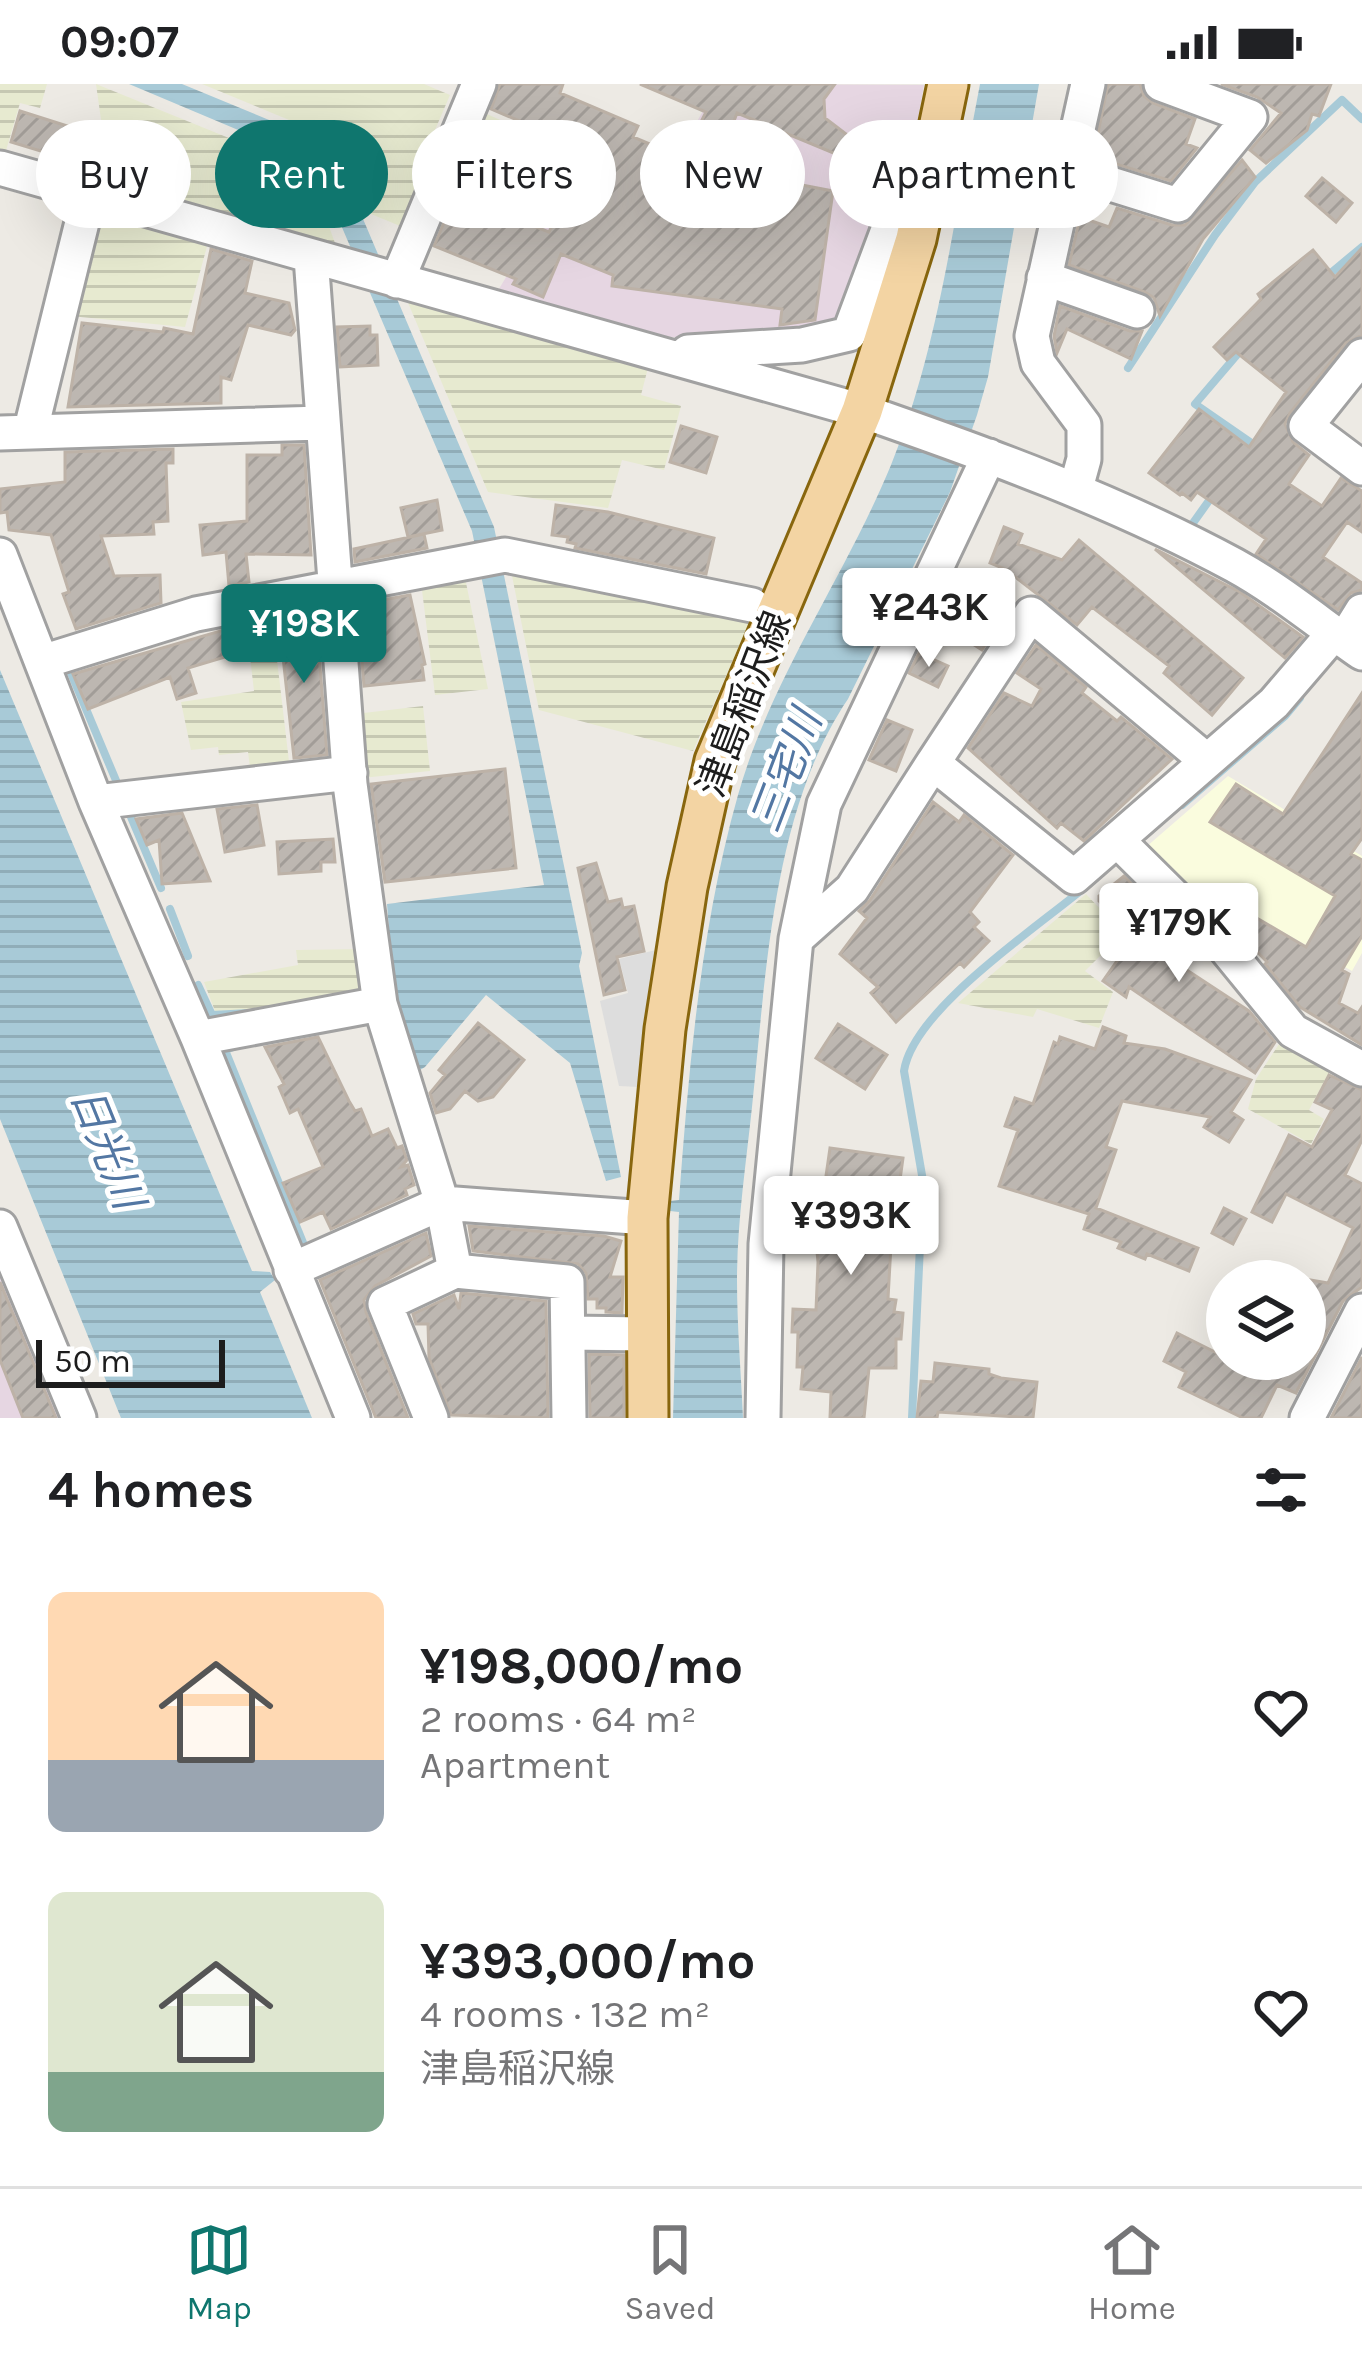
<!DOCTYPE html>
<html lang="en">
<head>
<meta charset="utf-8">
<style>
	body { margin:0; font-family:Karla,"Noto Sans JP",sans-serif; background:#f2f2f2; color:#202124; height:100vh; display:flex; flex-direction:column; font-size:45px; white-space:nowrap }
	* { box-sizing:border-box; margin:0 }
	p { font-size:39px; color:#757577 }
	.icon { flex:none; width:66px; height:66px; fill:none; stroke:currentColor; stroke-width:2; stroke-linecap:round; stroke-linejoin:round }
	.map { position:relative; height:1334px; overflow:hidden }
	.sheet { display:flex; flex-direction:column; background:#fff; flex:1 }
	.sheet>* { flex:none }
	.guide { position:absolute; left:36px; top:36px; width:1290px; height:108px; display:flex; gap:24px }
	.tools { position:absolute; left:1206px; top:1176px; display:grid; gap:24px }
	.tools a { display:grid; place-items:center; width:120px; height:120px; border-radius:50%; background:#fff; box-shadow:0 12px 48px #0002; font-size:60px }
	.scale { position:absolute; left:36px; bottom:30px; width:189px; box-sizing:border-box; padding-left:12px; border:6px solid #1d1d1d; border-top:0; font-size:33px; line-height:42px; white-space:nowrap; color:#1d1d1d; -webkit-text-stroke:9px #fff; paint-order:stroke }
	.price { position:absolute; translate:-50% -102px; padding:0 27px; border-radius:12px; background:#fff; color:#222; font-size:39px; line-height:78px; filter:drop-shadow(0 3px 6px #0008) }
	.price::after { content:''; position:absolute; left:50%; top:72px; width:36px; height:27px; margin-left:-18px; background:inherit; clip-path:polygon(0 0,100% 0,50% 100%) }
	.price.selected { background:#0f766e; color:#fff }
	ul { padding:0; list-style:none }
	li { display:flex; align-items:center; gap:36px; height:300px; padding:0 48px }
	li span { display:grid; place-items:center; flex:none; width:336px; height:240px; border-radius:18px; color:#555 }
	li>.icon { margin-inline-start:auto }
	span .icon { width:144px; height:144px; fill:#fffc; stroke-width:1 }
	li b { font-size:51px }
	h2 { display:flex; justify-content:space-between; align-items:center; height:144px; padding:0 48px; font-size:51px }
	.tag { padding:0 42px; border-radius:54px; background:#fff; box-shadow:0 12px 48px #0002; font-size:42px; line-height:108px }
	.tag.selected { background:#0f766e; color:#fff }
	.status { display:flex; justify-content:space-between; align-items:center; height:84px; padding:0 60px; background:#fff; direction:ltr }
	.status svg { height:33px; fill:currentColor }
	.dock { display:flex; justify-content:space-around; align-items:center; height:168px; border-top:3px solid #e0e0e0; background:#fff; font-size:33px; color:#757577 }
	.dock a { display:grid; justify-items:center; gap:6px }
	.dock .selected { color:#0f766e }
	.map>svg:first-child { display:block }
	.industrial { fill:#e6d6e2 }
	.education { fill:#fafcde }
	.farmland { fill:url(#farmland-rules) }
	.parking { fill:#ddd }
	.water { fill:url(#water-rules) }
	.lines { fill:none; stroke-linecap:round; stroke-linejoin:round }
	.stream { stroke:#a8cad7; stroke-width:8 }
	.building { fill:url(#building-hatch); stroke:#bdb2a7; stroke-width:3 }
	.minor-casing { stroke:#a1a1a1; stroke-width:39 }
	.major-casing { stroke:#88660e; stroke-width:45 }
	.minor { stroke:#fff; stroke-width:33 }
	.major { stroke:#f3d4a3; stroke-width:39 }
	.labels { text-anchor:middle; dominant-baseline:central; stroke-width:10; stroke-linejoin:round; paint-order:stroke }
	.street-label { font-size:39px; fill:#1d1d1d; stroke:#fff }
	.water-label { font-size:42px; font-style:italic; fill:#5377a3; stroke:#fff }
</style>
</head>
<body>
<div class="status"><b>09:07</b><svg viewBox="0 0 49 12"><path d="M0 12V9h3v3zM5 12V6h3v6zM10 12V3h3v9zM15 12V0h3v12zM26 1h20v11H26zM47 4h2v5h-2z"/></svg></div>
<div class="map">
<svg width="1362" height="1334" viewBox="0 0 1362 1334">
	<defs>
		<pattern id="farmland-rules" width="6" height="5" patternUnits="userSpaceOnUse" patternTransform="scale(3)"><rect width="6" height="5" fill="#e7ead0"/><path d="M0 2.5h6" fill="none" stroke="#c6c8b2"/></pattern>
		<pattern id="water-rules" width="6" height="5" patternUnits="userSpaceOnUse" patternTransform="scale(3)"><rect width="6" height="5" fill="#a8cad7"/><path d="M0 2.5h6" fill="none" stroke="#90adb8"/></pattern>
		<pattern id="building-hatch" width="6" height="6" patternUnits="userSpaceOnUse" patternTransform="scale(3)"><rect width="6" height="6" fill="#bdb7b1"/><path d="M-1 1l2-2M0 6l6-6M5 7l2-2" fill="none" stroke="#a29d98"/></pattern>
	</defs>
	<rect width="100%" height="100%" fill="#edeae4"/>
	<!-- industrial -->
	<path class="industrial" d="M718,0L924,1L909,83H903L842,247L772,259L635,251L494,213L577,77L653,116Z
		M0,1164L71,1334H0Z"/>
	<!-- education -->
	<path class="education" d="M1228,692L1362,772V869L1352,887L1239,823L1221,852L1138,770Z"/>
	<!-- farmland -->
	<path class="farmland" d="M0,0H47L40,24L20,19L5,70L0,68Z
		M96,0L308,86L338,167L88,101L103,50Z
		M202,0H424L450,11L417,88L427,93L405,144L371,130L340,57Z
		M480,27L569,66L525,136L447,106Z
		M104,126L209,155L185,243L70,232L95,131Z
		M406,214L649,280L641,311L681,322L664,386L622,376L608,424L488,408Z
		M510,482L753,530L693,667L539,626Z
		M464,489L488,605L435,611L421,498Z
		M271,525L290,686L251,691L248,668L219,671L218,663L191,666L181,618L254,607L245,530Z
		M423,622L430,687L362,694L355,630Z
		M1086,810L1123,849L1085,887L1113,908L1099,944L1037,925L1033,933L958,919Z
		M364,865L362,912L276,926L215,927L204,898L298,881L296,866Z
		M1287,948L1335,977L1309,1026L1324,1035L1311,1060L1248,1025L1256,995Z"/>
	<!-- parking -->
	<path class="parking" d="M656,866L639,1003L619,1002L600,917L628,909L619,875Z"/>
	<!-- water -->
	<path class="water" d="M129,0H182L332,62L494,443L582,869L579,882L621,1093L606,1097L570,979L486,911L425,983L415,989L395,925L387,820L544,801L472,447L314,78Z
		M980,0H1039L988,293L977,331L950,408L848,615C772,727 766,892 752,1023C746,1080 737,1139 737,1196C737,1242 741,1288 743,1334H673L679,1128L670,1127V1117L679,1116C689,981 701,842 738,711C771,594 845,493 891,381C940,261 955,126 980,0Z
		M0,586L252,1187L270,1188L275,1196L260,1208L312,1334H121L0,1035Z"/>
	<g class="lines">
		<!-- stream -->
		<path class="stream" d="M672,75L683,55
			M529,146L575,73L613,92
			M1326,193L1362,163
			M1128,284L1215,151L1255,98L1342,16L1362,35
			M1242,369L1250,358L1195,320L1242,265
			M1188,446L1213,411
			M68,582L120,706
			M1182,721L1285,632L1300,614
			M128,726L161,804
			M170,825L188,872
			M198,901L212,931L250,929
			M236,962L225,966L306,1166
			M912,1334L923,1097L904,987C913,926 1035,845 1084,804"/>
	</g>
	<!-- building -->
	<path class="building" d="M500,0H563L560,9L638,42L633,53L683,74L706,28L640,0H835L824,15L825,34L850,53L843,73L737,29L719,77L762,83L761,93L833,107L815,236L780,241L782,225L612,202L613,191L561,170L543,213L513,200L516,195L434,162L446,134L462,140L472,118L549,148L564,114L590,126L612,76L491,25Z
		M1108,0H1140L1144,12L1153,19L1195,35L1186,60L1197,64L1171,97L1093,73Z
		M1221,0H1331L1319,32L1312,30L1307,46L1266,79L1250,66L1281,29L1257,13Z
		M20,27L80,46L73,70L90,75L86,87L63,80L64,74L11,58Z
		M1242,76L1255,93L1203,155L1160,232L1154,214L1145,208L1069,181L1080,133L1109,143L1117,124L1172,141H1185Z
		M1322,94L1352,119L1336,138L1306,112Z
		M1362,164V251L1346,259L1290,329L1285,340L1293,358L1309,371L1289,400L1322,422L1341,394L1362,407V448L1347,438L1323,473L1362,499V506L1351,509L1338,526L1256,470L1266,455L1197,408L1191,416L1182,409L1180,411L1149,389L1199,325L1249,363L1286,308L1236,268L1227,276L1214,263L1261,215L1258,210L1313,166L1335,193Z
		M211,165L252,177L245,209L289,219L295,246L291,251L248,241L231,296L221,293V319L68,323L82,239L163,248L164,244L193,250Z
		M1060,222L1130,247H1142L1131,275L1067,245L1057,269L1054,252Z
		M370,242V251H377L378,281L340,283L337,243Z
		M681,342L717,353L706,389L670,378Z
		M282,361H304L311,471L246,470L249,498L229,502L226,468L203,471L200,441L247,437V371H282Z
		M173,365V379H166L168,437L153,438L154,450L101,452L114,492L160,491L161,519L76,545L63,510L69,508L51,451L9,446L7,428L0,429V405L65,398V368Z
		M437,416L442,446L408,453L401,424Z
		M556,421L608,428L714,454L706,490L575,464L576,460L567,458L568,453L552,451Z
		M1004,443L1022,450L1018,460L1062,476L1079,456L1243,594L1212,631L1164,589L1169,582L1092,523L1077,541L1005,485L990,479Z
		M424,450L427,464L355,478L354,465Z
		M1155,465L1240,508L1303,553L1285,574Z
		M965,509L1003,534L982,566L943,541Z
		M410,511L425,580L422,581L424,596L364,602L361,567L372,566L365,519Z
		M316,531L327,671L294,674L279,536Z
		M227,545L235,570L188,584L196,609L177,615L170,593L88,625L73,590Z
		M1036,561L1086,603L1082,609L1117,637L1121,633L1172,675L1084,757L1061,739L1057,744L968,664L1004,609L1032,622L1041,605L1017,589Z
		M919,569L948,582L938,603L909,589Z
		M1362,609V754L1351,770L1362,776V852L1342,886L1349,890L1339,919L1358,929L1362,923V961L1300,923L1265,880L1267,878L1219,828L1226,816L1306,863L1335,812L1210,738L1236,700L1283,730Z
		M887,636L912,646L896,687L869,676Z
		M505,685L516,784L385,798L371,700Z
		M933,718L959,738L964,731L1013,771L970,828L979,838L974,843L989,857L964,883L960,879L896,938L871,909L878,903L840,870L867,834L859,827L870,816Z
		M257,721L264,761L225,768L217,725Z
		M182,729L210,797L162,800L159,756L147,761L136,735Z
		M333,755L335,778H321V787L279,790L277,758Z
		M596,779L608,818L621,815L623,824L634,822L644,867L617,873L625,906L604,911L578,784Z
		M1124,792L1150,818L1146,821L1151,826L1144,831L1151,839L1141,848L1173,870L1170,875L1249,927L1275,958L1255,989L1129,903L1126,913L1103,897L1133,854L1099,817V812Z
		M478,939L524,976L493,1013L478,1017L465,1007L450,1025L436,1029L430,1009L445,991L439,986Z
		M838,940L887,971L865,1005L816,974Z
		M1103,943L1126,952L1124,959L1165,965L1251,996L1231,1028L1243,1036L1229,1058L1204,1043L1210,1033L1122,1017L1106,1063L1116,1066L1096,1124L1198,1164L1189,1187L1147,1170L1145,1175L1118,1164L1121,1158L1084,1145L1089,1130L999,1102L1018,1046L1005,1042L1015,1014L1033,1020L1054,958L1058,960L1060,953L1095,965Z
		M318,953L349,1017L355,1027L361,1025L372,1052L388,1045L397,1064L402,1062L407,1076L401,1083L408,1081L414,1101L405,1105L407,1111L331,1145L323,1128L300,1138L283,1099L323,1083L298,1025L290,1029L279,1003L284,1000L265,963Z
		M1329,991L1362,1006V1056L1345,1091L1362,1100V1203L1343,1217L1296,1309L1277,1301L1261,1334H1243L1179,1303L1186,1288L1164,1277L1177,1249L1261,1291L1268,1275H1305V1195L1328,1199L1353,1144L1286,1110L1272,1138L1252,1128L1289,1051L1312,1063L1332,1026L1315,1018Z
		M830,1064L903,1074L899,1103L907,1104L903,1162L891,1161L888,1215L896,1216L894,1228L903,1229L901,1255H896V1284H869L864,1334H830L831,1308L801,1305L803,1283H797L798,1248H792L793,1225L816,1226L818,1178L816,1157L801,1156V1149H793L794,1118L822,1120Z
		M1224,1124L1246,1135L1233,1160L1212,1149Z
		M469,1142L604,1152L621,1157L610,1193H623L622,1229L606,1228V1224H597V1215H588L586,1189L578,1180L473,1167Z
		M426,1149L431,1172L375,1202L364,1216L366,1228L408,1334H376L320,1196Z
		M0,1198L56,1334H23L0,1276Z
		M461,1209L546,1217L548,1334L451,1331L429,1274L428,1240H416L413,1230L454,1211L459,1225Z
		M589,1270L624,1271V1334H590Z
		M1362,1273V1334H1331Z
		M935,1279L989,1285V1290L1001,1294L1037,1298L1033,1334L938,1328L937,1334H917L921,1297L933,1298Z"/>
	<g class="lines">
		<!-- minor casing -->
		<g class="minor-casing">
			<path id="minor" d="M0,84L862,327C989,371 1115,417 1234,481C1278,505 1320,540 1362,569
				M1069,87L1178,121L1250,33L1161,0
				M311,173L350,700L380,920L442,1119L455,1187
				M1044,194L1137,227
				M397,197L479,0
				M688,268L802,261L849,250L904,103L929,94
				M1362,272L1306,342L1362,384
				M31,345L89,110
				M0,349L322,339
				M1076,404L1084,375V341L1038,279L1032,252L1088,0
				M0,471L96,718L198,954L353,1334
				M1344,556L1362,527
				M42,578L196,530L505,471L752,521
				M933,679L1031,530L1207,677
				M96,718L350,689
				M1117,756L1221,859L1293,947L1362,985
				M796,855L852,805L933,679L1074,793L1274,619L1334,549
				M198,954L380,920
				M0,1143L79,1334
				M291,1186L442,1119L647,1134
				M568,1249L647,1250
				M431,1334L385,1220L455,1187L567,1198L569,1334
				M763,1334L766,1160L796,855L824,720L989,372
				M1307,1334L1362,1227"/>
		</g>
		<!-- major casing -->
		<g class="major-casing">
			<path id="major" d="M648,1334L647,1134L665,945L687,803L715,677L862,327L916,155L948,0"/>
		</g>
		<!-- minor -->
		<use href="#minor" class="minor"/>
		<!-- major -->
		<use href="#major" class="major"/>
	</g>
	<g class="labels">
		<!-- street labels -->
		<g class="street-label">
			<text transform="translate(744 620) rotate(-69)">津島稲沢線</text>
		</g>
		<!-- water labels -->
		<g class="water-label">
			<text transform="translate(786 687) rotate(-69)">三宅川</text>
			<text transform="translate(107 1064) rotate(68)">日光川</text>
		</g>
	</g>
</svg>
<div class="tools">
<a><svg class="icon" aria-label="layers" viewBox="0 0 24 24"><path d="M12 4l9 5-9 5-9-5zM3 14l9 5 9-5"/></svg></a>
</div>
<div class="scale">50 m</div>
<b class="price" style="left:929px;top:586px">¥243K</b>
<b class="price selected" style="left:304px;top:602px">¥198K</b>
<b class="price" style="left:1179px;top:901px">¥179K</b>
<b class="price" style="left:851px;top:1194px">¥393K</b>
<div class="guide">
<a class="tag">Buy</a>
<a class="tag selected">Rent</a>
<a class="tag">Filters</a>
<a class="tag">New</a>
<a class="tag">Apartment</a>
</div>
</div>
<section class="sheet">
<h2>4 homes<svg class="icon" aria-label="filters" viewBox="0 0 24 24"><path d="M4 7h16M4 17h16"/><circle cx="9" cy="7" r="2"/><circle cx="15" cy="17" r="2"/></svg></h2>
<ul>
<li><span style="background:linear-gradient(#ffd9b3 70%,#9aa5b1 0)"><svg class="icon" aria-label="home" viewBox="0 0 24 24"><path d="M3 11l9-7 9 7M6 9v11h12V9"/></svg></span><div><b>¥198,000/mo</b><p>2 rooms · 64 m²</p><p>Apartment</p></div><svg class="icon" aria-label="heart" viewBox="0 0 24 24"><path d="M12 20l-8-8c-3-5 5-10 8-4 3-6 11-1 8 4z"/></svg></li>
<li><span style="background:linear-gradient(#dfe7d0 75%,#7fa58c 0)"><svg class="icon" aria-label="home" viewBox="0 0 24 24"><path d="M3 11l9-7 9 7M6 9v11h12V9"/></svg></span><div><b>¥393,000/mo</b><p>4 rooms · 132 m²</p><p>津島稲沢線</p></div><svg class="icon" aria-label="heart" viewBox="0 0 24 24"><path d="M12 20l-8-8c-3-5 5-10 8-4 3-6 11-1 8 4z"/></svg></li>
</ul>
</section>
<nav class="dock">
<a class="selected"><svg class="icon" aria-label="map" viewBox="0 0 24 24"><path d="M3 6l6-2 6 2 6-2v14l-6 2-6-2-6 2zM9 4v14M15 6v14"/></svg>Map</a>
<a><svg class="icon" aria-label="saved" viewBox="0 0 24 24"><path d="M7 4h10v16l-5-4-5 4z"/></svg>Saved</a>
<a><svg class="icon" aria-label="home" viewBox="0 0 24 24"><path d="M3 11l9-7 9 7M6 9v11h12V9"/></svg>Home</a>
</nav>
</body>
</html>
